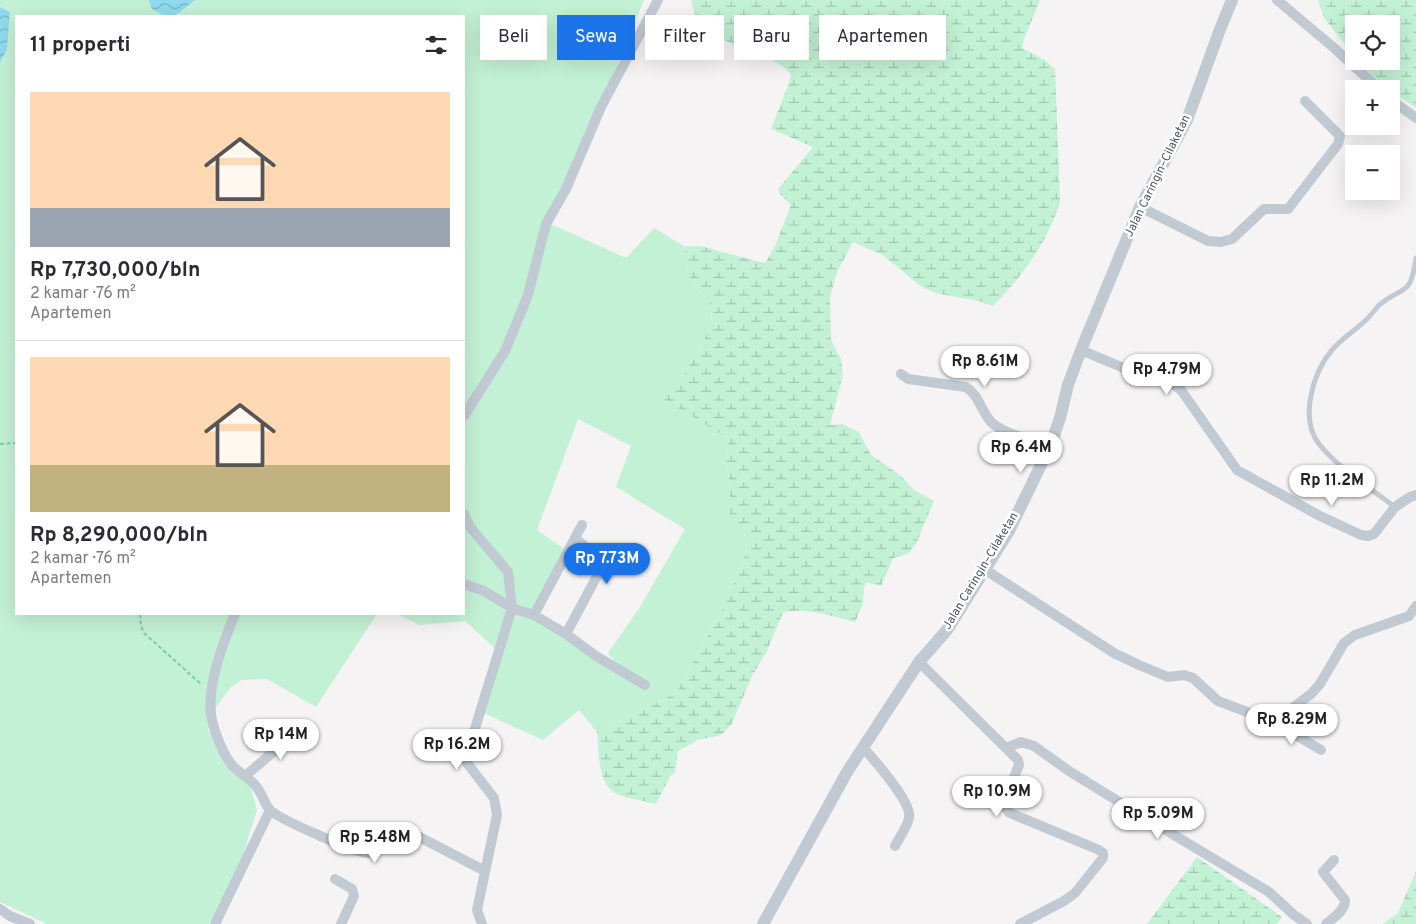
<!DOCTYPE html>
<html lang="id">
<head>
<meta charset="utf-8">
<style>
	body { margin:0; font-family:Overpass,sans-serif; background:#f2f2f3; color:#2b2b33; height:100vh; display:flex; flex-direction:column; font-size:19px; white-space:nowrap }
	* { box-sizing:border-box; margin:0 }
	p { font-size:16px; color:#7c7c81 }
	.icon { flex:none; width:28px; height:28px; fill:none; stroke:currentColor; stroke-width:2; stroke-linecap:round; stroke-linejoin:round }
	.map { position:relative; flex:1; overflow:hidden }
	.drawer { position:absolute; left:15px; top:15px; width:450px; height:600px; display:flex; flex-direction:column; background:#fff; border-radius:0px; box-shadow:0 5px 20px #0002 }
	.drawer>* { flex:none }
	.hud { position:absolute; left:480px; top:15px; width:475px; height:45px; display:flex; gap:10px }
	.controls { position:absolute; left:1345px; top:15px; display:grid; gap:10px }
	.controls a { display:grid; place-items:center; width:55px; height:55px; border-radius:0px; background:#fff; box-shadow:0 5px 20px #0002; font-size:25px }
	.price { position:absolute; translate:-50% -42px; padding:0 11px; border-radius:18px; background:#fff; color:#222; font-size:16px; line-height:32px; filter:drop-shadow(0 1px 2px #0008) }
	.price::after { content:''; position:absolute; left:50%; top:30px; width:15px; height:11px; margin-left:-8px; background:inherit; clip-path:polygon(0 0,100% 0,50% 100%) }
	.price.active { background:#1a73e8; color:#fff }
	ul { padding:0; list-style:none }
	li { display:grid; align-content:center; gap:10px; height:265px; padding:0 15px }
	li+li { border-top:1px solid #e1e1e2 }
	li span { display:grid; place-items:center; height:155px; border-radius:0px; color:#555 }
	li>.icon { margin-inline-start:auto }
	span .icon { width:90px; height:90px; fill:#fffc; stroke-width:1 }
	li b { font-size:21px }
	h2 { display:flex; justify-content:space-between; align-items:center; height:60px; padding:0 15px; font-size:21px }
	.tag { padding:0 18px; border-radius:0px; background:#fff; box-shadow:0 5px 20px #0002; font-size:18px; line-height:45px }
	.tag.active { background:#1a73e8; color:#fff }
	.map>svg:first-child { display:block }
	.grass { fill:#c3f1d5; fill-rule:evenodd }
	.wetland { fill:url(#wetland-marsh) }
	.water { fill:url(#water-waves) }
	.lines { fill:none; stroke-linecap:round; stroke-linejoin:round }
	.path { stroke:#7ad0a6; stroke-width:2; stroke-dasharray:4 2.5; stroke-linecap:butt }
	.service { stroke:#c1cad2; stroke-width:5 }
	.minor { stroke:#c1cad2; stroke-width:10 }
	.tertiary { stroke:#c1cad2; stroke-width:12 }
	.labels { text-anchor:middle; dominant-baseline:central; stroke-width:5; stroke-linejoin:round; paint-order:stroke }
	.street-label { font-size:12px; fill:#4a5661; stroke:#fff }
</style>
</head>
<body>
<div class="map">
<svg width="1416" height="924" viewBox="0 0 1416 924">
	<defs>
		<pattern id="wetland-marsh" width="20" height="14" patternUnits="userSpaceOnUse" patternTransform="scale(1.25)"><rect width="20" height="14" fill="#c3f1d5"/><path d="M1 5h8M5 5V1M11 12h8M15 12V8" fill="none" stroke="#a0c6b0"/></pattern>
		<pattern id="water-waves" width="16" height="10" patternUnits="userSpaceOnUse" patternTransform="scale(1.25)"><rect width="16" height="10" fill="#90daee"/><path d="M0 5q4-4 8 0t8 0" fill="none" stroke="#78b4c4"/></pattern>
	</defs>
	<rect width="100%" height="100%" fill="#f5f3f3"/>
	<!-- grass -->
	<path class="grass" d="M0,0H644L551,224L626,258L654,228L684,246L685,259L692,282L710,304L712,319L703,344L683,376L661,397L729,439L726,460L730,487V523C734,531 744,531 749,540L742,566L723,608L676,693L597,732L579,710L543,740L484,713L499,652L465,621L419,625L397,614H464V16H16V614H377L316,707L267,679L242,680L231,687L214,710L208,730L250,784L257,810L242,858L209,924H47L0,902V63L7,49L10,12L0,7ZM578,419L631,446L616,487L685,529L640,607L608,653L617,665L532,611L569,552L537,530Z"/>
	<!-- wetland -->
	<path class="wetland" d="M691,0H1040L1024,39L1022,48L1045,60L1055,69L1060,201C1050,239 1021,278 993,306L978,301L935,293L919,285L883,255L853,242L837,272L830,297L831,340L841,359L843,375L830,425L842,424L859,432L871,455L900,475L914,490L934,501L916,544L908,554L893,558L881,586L866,582L864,588L863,604L855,622C837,617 800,606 783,613L766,653L753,674L731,725L721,735L698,740L678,751L675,773L671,775L656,804C644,801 629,799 617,794C597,785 599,751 597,732L676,693L723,608L742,566L749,540C745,531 734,531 730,523V487L726,460L729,439L660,397L683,376L703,344L712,319L710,304L692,282L685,259L684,246H701L760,262H766L776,244L791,205L779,193V188L813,147L771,129L789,83L791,75C782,61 766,59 751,53C740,48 701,30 696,19C694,13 693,6 691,0Z
		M1318,0H1416V108L1391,90V89L1374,78L1358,61H1391V24H1354V56L1324,18Z
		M1197,857L1282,917L1277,924H1147Z
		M1416,871V924H1382L1398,913Z"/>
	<!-- water -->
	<path class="water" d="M149,0H195C177,14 173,23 152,9Z
		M0,7L10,12L7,49L0,63Z"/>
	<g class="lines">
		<!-- path -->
		<path class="path" d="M0,444L16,443
			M140,614L141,626L144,633L202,685"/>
		<!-- service -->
		<path class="service" d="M1395,507C1372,490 1336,466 1319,444C1299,419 1313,372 1332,350C1342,338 1356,330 1367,319C1371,315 1375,310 1379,305C1405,284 1410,298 1416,258"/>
		<!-- minor -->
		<path class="minor" d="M1277,0L1333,47L1379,89
			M1391,100L1416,118
			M1140,207L1208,241L1221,242L1232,239L1264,209H1288L1338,144L1340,136L1305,101
			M1081,350L1126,369L1141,367L1154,371L1181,390L1237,470L1318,515L1361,535L1368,536L1374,534L1395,507L1410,497L1416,495
			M901,374L908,379L966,387C979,395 981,411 991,422C1005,435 1033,441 1051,444
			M464,416L505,351L528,295L546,224L566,189L601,107L658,0
			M464,514L470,527L508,572L512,608L466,758L467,763L494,798L497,815L477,910L482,924
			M984,569L1114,653L1139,665L1168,677L1184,675L1193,678L1218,701L1274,722L1311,694L1320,684L1344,643L1355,635L1409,616L1416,606
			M464,584L484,591L512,608L534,615L566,634L596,656L645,685
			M235,614C223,643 205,689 212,720C215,734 223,754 232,765C239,773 249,778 255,785C262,792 264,805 271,811C282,820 355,853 369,853C381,853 385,837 395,832C398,831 403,831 406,830L485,871
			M534,615L575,538
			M566,634L597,576L599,570L598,558L575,538L582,525
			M919,662L1018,760L1019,765L1006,797C1004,804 1005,809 1010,813L1099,850L1103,853V858L1075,893L1064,901L1020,924
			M1274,722L1321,750
			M863,747C873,759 913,803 909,818C907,827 900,837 895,846
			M1006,748L1021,742L1034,746L1069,771L1129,808L1269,892L1294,915L1307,924
			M245,776L278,748L306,731
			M335,879L352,889L354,896L341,924
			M0,909L10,916L30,924
			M215,924L270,810
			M1326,924C1333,918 1346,910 1345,900L1323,872L1334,860"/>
		<!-- tertiary -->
		<path class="tertiary" d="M763,924L847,772L919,662L947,630L1009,531L1051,444L1060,418L1068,385L1081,350L1140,207L1187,120L1219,32L1232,0"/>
	</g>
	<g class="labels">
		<!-- street labels -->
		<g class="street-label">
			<text transform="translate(1158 176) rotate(-64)">Jalan Caringin–Cilaketan</text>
			<text transform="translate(981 571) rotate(-59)">Jalan Caringin–Cilaketan</text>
		</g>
	</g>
</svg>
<div class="controls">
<a><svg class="icon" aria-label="locate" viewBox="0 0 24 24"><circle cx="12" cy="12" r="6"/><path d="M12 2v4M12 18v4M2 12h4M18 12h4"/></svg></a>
<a>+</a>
<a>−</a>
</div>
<b class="price" style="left:985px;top:388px">Rp 8.61M</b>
<b class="price" style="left:1167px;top:396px">Rp 4.79M</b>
<b class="price" style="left:1021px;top:474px">Rp 6.4M</b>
<b class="price" style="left:1332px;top:507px">Rp 11.2M</b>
<b class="price active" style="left:607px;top:585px">Rp 7.73M</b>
<b class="price" style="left:1292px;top:746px">Rp 8.29M</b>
<b class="price" style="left:281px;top:761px">Rp 14M</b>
<b class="price" style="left:457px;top:771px">Rp 16.2M</b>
<b class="price" style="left:997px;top:818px">Rp 10.9M</b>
<b class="price" style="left:1158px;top:840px">Rp 5.09M</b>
<b class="price" style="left:375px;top:864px">Rp 5.48M</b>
<div class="hud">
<a class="tag">Beli</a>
<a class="tag active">Sewa</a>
<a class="tag">Filter</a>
<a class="tag">Baru</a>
<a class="tag">Apartemen</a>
</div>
<section class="drawer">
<h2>11 properti<svg class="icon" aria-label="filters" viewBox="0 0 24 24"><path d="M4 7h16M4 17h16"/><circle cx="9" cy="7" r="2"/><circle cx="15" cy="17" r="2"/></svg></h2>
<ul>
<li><span style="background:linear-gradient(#ffd9b3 75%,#9aa5b1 0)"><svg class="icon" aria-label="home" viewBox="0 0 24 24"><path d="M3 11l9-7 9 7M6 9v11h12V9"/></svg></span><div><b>Rp 7,730,000/bln</b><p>2 kamar · 76 m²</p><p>Apartemen</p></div></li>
<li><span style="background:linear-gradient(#ffd9b3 70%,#c2b280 0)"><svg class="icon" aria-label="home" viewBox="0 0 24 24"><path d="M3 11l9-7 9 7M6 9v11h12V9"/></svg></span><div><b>Rp 8,290,000/bln</b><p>2 kamar · 76 m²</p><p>Apartemen</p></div></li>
</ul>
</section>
</div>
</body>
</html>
